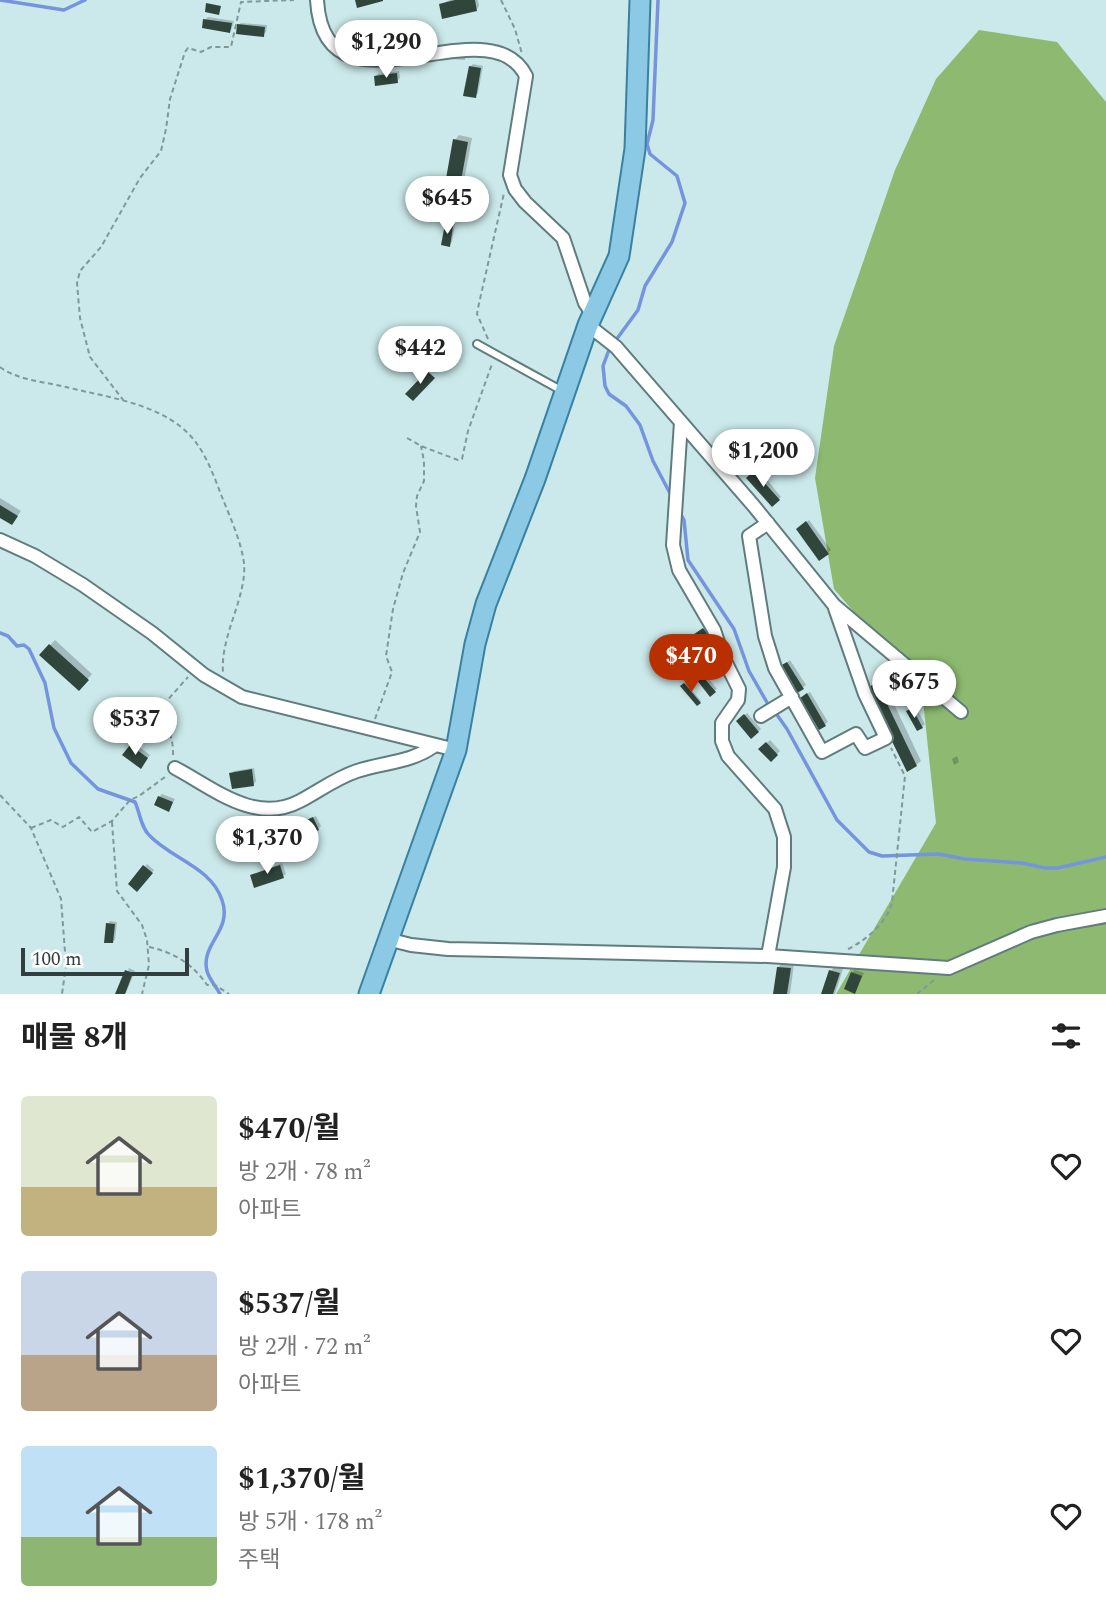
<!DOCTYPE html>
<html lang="ko">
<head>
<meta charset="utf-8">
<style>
	body { margin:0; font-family:Spectral,"Noto Sans KR",serif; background:#f2f2f2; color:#222; height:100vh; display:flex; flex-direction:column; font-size:26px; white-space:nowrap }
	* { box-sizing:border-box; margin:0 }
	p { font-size:23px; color:#767676 }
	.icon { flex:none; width:38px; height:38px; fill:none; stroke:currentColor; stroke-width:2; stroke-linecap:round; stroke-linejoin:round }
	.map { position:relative; height:994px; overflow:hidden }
	.panel { display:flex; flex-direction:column; background:#fff; flex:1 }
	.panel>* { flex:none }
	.scale { position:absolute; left:21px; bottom:18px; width:168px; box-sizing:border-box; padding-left:7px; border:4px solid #313d3e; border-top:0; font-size:19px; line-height:24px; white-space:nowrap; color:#313d3e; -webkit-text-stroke:5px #fff; paint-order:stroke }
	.price { position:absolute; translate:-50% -60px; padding:0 16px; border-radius:24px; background:#fff; color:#222; font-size:23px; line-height:46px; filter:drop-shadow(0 2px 4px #0008) }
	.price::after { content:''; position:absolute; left:50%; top:42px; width:21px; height:16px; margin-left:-10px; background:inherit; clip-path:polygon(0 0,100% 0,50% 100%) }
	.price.on { background:#b93000; color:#fff }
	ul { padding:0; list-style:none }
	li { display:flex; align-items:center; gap:21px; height:175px; padding:0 21px }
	li span { display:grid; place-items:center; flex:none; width:196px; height:140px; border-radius:7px; color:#555 }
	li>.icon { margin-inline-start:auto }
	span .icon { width:84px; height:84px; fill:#fffc; stroke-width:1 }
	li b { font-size:30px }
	h2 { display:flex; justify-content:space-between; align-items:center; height:84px; padding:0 21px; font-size:30px }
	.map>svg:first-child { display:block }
	.forest { fill:#8dba70 }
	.shadow { fill:#0003 }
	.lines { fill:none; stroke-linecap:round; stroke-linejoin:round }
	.stream { stroke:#7495dd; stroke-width:3.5 }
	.building { fill:#30463d }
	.lane-casing { stroke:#617c7d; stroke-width:10 }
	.street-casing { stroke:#617c7d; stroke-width:16 }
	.primary-casing { stroke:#3981a0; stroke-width:23 }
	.path { stroke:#829798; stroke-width:2; stroke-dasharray:5 3.5; stroke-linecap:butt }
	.lane { stroke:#fff; stroke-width:6 }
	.street { stroke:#fff; stroke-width:12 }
	.primary { stroke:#8bc9e5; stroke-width:19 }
</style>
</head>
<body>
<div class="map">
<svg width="1106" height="994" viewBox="0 0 1106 994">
	<rect width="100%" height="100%" fill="#cbe9ea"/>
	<!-- forest -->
	<path class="forest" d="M979,30L1057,42L1106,102V994H836L936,823L922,691L834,589L815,478L834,346L895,170L936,79Z"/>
	<!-- shadow -->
	<path class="shadow" d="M450,0H478L479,6L477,9L441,4Z
		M208,17L234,21L232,28L230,31L205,20Z
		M241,23L267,25L266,32L263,35L239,25Z
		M453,53L466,55L465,60L451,59Z
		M473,64L483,66L478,93L475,96L470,67Z
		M399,71L400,78L397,81L375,77L378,74Z
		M459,135L472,138L463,186L458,190L455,140Z
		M449,222L455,224L452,242L449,245L446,225Z
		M758,469L781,497L772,505L748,478Z
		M0,498L21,511L12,523L0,516Z
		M809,520L831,550L820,559L801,526Z
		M55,640L92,674L79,689L41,655Z
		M790,660L806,685L798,691L785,664Z
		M702,670L717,689L710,694L695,676Z
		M882,679L921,761L916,765L868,688Z
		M686,683L701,701L697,704L682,686Z
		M810,692L828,722L820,728L805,695Z
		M915,706L925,724L922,727L911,708Z
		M747,713L761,729L752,737L738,721Z
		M770,740L780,751L771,760L761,749Z
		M134,743L150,755L143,764L125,754Z
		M957,756L959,762L954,765L952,759Z
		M254,768L256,781L254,784L231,774L234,771Z
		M162,794L175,799L169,810L159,797Z
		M316,816L321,826L318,829H286Z
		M282,863L286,874L283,876L252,875Z
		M147,864L154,870L137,889L130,883Z
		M110,921L117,922L115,939L113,942L108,924Z
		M783,963L794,964L790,994H775L778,967Z
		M835,966L843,969L835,994H823L831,971Z
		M129,968L135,971L126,993L120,994Z
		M855,970L864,973L855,992L852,973Z"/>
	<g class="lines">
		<!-- stream -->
		<path class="stream" d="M0,0L64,10L85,0
			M616,340L638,310L645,286L672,242L685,203L677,176L650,154L647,144L653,120L658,0
			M610,347L603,366L605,386L609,394L626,406L640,425L653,461L672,497
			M680,513L684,520L688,560L734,629L749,671L769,706
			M0,633L8,636L17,646L24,645L29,649L45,683L54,728L71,763L98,789L135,802C140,813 141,828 150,836C172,859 211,867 222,900C233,931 200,944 207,971C209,979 216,986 220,994
			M775,712L787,729L837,820L869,852L882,856L938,854L965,859L1022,863L1045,868H1058L1106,857"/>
	</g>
	<!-- building -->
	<path class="building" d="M355,0H383V1L357,8Z
		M455,0H475L477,11L442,19L439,4Z
		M206,3L221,6L219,15L205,12Z
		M203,19L232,23L230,33L202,28Z
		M237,24L265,27L264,37L236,34Z
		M469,66L481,68L476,98L463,96Z
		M397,73L398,83L375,86L374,76Z
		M453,139L468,142L459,192L444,190Z
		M445,224L453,226L450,247L441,245Z
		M427,371L435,378L413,401L405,394Z
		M754,471L780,500L772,507L746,478Z
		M0,505L18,516L12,525L0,518Z
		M806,521L829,554L819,561L796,529Z
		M703,628L711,638L689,654L681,643Z
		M49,644L89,680L79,691L39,655Z
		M688,660L692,665L673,679L669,674Z
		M787,662L804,689L797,693L780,666Z
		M698,671L716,692L710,697L693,675Z
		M684,683L701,703L697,706L680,686Z
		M877,683L917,766L907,772L866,688Z
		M807,693L826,726L819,730L800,698Z
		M912,708L923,728L917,731L906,711Z
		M744,714L759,732L751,739L736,721Z
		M766,742L778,755L771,762L758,749Z
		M130,745L148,758L141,769L122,755Z
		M252,769L254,786L232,789L229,773Z
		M158,796L173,802L169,812L154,805Z
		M313,817L319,830L288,845L282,831Z
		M143,865L153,873L137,892L128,884Z
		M280,865L284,878L254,888L250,875Z
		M106,923L115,924L113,943H104Z
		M777,967L791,968L787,994H773Z
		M125,970L133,973L125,994H115Z
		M829,970L840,973L833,994H821Z
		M851,972L862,976L855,994L844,989Z"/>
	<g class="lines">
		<!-- lane casing -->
		<g class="lane-casing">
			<path id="lane" d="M477,344L557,388H562"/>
		</g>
		<!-- street casing -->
		<g class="street-casing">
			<path id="street" d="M317,0C324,127 489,0 526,76L510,175L515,189L525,202L563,238L585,303L593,315
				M588,325L616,347L753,505L834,605L961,712
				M681,422L673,545L679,570L714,630L723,657L739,689L738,700L722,723V741L728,756L775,809L784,837V867L768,956
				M768,523L749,536L765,636L775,668L822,752L856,734L865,748L886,738L865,694L835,608
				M0,540L35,556L83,585L152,633L204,675L242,697L456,750
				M761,716L792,697
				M175,768C213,788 255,825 300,801C319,791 336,778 357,771C384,762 410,763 434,746
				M387,939L411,945L448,949L768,956L949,968L1031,932L1057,925L1106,916"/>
		</g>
		<!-- primary casing -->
		<g class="primary-casing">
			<path id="primary" d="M369,994L456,750L475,644L486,604L535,479L588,325L619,256L635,149L640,0"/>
		</g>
		<!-- path -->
		<path class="path" d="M501,0L515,29L522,54
			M488,339L477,314L478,308L504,193
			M0,367C17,380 45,382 66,387C109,398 169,404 197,444C208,459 215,479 222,497C230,517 241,541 244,563C247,598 220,635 223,673
			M124,401L90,357L80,318L77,283L80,271L101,247L140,178L161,151L166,129L170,99L185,52L188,48L201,52L211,47H231L241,2L294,0
			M407,438L421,446L458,460L462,459L468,431L492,364
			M375,719L392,672L386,656L393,609L403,573L420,532L416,506L417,496L424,481V461L421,446
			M173,755C174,737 164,722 164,704L188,677
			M0,795L31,828L61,899L66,965L62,994
			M112,822L117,891L142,925L147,940L149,965L142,994
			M31,828L51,820L63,827L79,817L92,832L112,821L130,800L139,796L165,777
			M149,947C173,952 193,964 207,985H215L229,994
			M848,949C865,941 888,922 892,902L905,776L891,748
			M917,994L934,980"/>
		<!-- lane -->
		<use href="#lane" class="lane"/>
		<!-- street -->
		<use href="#street" class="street"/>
		<!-- primary -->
		<use href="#primary" class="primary"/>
	</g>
</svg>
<div class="scale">100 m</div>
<b class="price" style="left:386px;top:80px">$1,290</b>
<b class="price" style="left:447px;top:236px">$645</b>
<b class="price" style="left:420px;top:386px">$442</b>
<b class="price" style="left:763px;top:489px">$1,200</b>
<b class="price on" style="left:691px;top:694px">$470</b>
<b class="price" style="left:914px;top:720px">$675</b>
<b class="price" style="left:135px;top:757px">$537</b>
<b class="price" style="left:267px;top:876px">$1,370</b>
</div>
<section class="panel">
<h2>매물 8개<svg class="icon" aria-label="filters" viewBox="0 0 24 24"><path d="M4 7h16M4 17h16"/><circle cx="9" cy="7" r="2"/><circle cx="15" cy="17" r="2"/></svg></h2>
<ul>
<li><span style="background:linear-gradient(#dfe7d0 65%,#c2b280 0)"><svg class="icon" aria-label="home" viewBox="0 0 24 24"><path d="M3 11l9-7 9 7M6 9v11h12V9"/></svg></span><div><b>$470/월</b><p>방 2개 · 78 m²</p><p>아파트</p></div><svg class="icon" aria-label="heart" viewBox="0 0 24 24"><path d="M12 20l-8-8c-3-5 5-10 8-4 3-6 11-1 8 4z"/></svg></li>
<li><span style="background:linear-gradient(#c9d6e8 60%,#b9a48a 0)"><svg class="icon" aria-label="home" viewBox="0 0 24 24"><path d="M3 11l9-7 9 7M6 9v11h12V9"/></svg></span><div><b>$537/월</b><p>방 2개 · 72 m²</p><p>아파트</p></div><svg class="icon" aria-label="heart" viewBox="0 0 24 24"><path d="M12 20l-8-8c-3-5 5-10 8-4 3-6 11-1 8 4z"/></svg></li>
<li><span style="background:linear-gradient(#bfe0f5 65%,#8fb573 0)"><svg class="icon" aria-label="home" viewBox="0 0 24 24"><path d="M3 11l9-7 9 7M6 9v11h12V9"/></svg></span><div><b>$1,370/월</b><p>방 5개 · 178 m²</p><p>주택</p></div><svg class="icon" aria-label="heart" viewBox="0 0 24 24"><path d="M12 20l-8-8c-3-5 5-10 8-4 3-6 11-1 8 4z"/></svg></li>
</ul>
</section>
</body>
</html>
